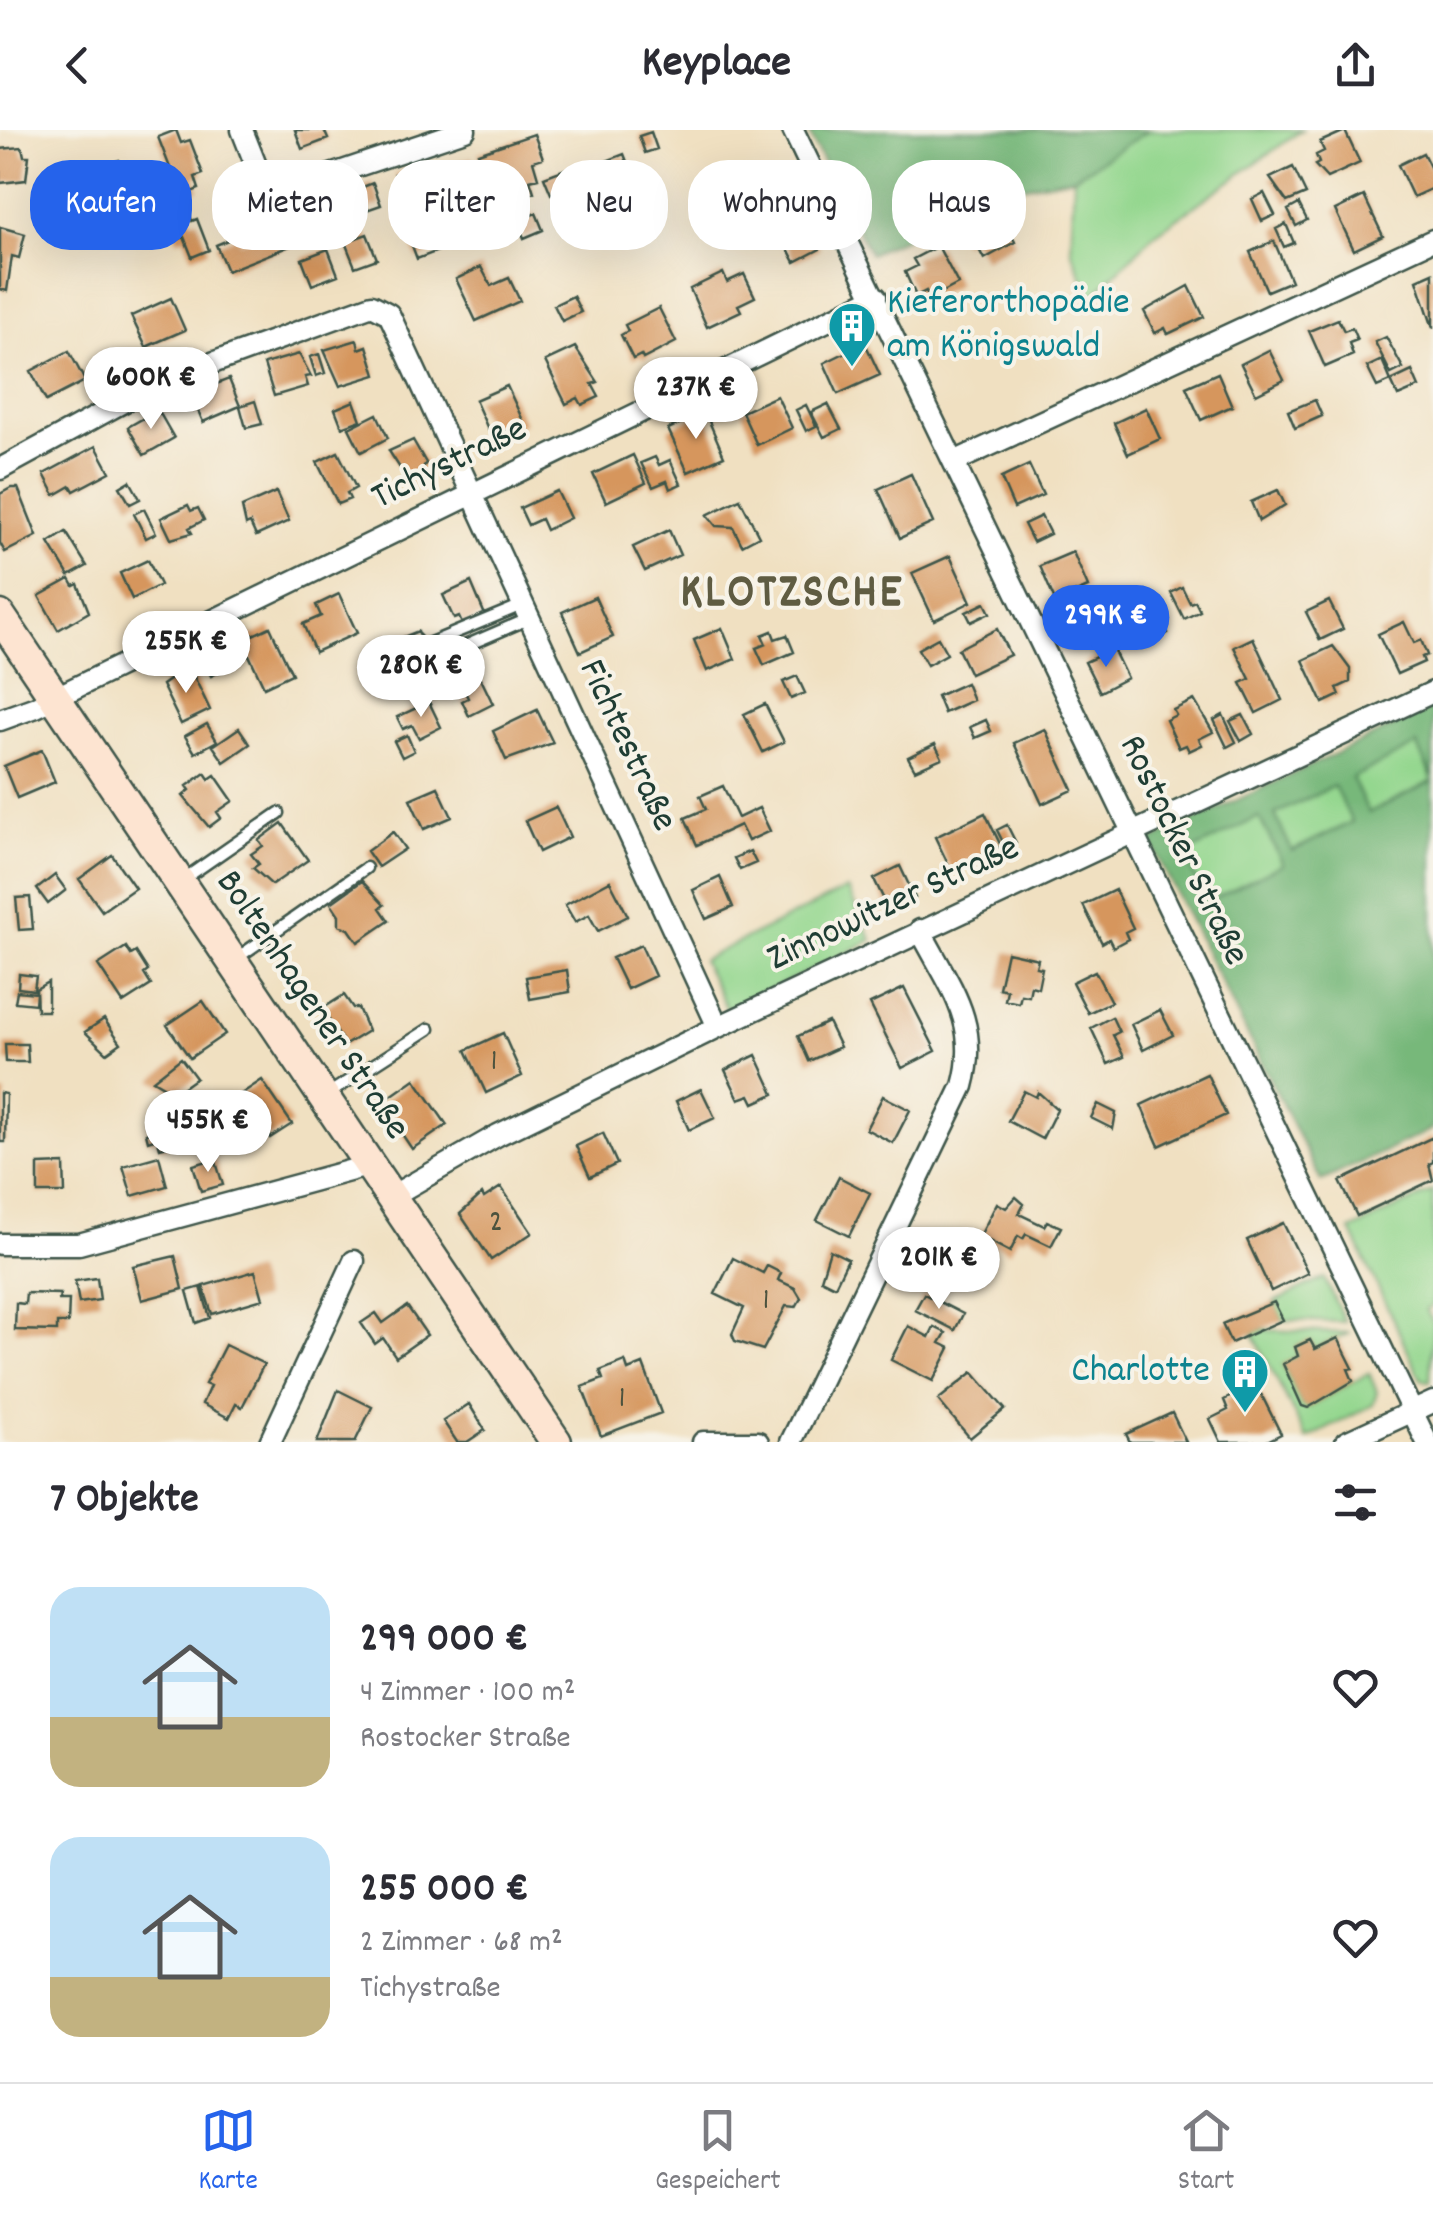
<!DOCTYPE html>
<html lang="de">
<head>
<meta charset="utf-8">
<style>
	body { margin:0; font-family:Dekko,sans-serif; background:#f7f7f7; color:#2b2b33; height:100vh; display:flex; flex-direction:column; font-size:38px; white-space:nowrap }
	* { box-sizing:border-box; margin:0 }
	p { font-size:32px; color:#7c7c81 }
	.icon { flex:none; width:55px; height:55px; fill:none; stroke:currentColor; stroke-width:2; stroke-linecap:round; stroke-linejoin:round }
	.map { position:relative; height:1312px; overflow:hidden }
	.panel { display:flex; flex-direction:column; background:#fff; flex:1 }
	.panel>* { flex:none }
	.top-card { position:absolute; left:30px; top:30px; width:1375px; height:90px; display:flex; gap:20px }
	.price { position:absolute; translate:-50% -85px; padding:0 22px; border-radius:35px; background:#fff; color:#222; font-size:32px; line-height:65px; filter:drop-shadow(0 2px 5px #0008) }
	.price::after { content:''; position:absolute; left:50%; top:60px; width:30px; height:22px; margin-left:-15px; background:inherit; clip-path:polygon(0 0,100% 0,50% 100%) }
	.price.selected { background:#2563eb; color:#fff }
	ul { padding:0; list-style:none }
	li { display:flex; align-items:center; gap:30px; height:250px; padding:0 50px }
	li span { display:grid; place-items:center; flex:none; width:280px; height:200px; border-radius:30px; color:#555 }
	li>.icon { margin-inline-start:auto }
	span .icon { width:120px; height:120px; fill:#fffc; stroke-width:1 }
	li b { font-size:42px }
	h2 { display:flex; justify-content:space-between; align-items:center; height:120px; padding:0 50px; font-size:42px }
	.pill { padding:0 35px; border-radius:40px; background:#fff; box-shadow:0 10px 40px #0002; font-size:35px; line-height:90px }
	.pill.selected { background:#2563eb; color:#fff }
	header { display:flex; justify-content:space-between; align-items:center; height:130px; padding:0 50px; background:#fff; font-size:45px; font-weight:800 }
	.dock { display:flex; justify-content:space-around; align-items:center; height:140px; border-top:2px solid #e1e1e2; background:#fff; font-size:28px; color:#7c7c81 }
	.dock a { display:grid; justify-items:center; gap:5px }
	.dock .selected { color:#2563eb }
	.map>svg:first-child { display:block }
	.green { fill:#94d78f; stroke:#5a8a62; stroke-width:2.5 }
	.forest { fill:#77b87a; stroke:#4b7a57; stroke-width:2.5; fill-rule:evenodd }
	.building { fill:#d6965d }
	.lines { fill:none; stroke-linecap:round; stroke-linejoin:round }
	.lane-casing { stroke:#3e5549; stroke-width:15 }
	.street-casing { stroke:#3e5549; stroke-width:25 }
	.secondary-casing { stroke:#3e5549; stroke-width:35 }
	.lane { stroke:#fff; stroke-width:10 }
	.street { stroke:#fff; stroke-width:20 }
	.secondary { stroke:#fde4d1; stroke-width:30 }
	.labels { text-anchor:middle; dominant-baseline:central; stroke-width:8; stroke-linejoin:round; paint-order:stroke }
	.number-label { font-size:32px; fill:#4d533e }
	.culture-label { font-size:38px; fill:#0d838f; stroke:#f7f3e8; text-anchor:start }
	.street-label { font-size:38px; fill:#1f3d34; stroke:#f7f3e8 }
	.district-label { font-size:48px; font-weight:bold; letter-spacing:2.5px; fill:#5f5c42; stroke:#f7f3e8 }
</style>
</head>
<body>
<header><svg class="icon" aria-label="back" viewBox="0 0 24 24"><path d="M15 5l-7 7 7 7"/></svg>Keyplace<svg class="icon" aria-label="share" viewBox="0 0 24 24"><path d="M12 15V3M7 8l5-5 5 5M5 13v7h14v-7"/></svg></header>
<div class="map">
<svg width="1433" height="1312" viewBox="0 0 1433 1312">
	<rect width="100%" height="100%" fill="#f7f3e8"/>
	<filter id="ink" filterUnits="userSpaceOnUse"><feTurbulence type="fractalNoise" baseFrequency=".01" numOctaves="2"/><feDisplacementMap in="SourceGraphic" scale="20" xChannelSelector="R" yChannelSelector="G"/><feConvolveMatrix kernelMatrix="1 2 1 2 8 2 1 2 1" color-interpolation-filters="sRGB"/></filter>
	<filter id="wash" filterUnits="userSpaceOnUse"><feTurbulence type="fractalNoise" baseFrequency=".0048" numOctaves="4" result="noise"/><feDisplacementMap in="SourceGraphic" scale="40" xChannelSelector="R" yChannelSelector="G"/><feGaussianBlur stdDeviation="2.25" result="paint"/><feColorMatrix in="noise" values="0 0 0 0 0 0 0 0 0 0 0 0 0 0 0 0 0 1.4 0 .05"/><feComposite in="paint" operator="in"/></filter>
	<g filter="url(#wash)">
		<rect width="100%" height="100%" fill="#f0e0c1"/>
		<!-- green -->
		<path class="green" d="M1149,0H1302L1152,106L1091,168L1071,120L1074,47Z
			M1417,615L1433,651L1368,683L1351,647Z
			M1335,655L1353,692L1292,721L1274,684Z
			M1259,687L1283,734L1207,772L1183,725Z
			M847,759L872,810L728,881L702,830Z
			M1433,1061V1176L1426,1179L1433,1193L1430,1252L1421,1249L1351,1100Z
			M1324,1148L1345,1192L1283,1190L1274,1172Z
			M1259,1200L1350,1203L1315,1219L1310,1211L1296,1217L1298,1226L1283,1235L1302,1276L1308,1278L1369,1243L1377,1262L1373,1275L1307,1309L1253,1204Z"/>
		<!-- forest -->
		<path class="forest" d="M818,0H1149L1074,47L1009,59L870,124L809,4Z
			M1433,578V648L1417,615L1352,648L1369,683L1433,651V999L1321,1051L1150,711ZM1334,656L1352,692L1292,721L1275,684ZM1259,687L1283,734L1207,772L1184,725Z"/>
		<g id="blocks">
			<!-- building -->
			<path class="building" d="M176,0L181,13L190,10L203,44L195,47L199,59L181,66L158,7Z
				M295,0H324L328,9L302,19Z
				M1345,1L1360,33L1327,48L1315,35L1319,33L1316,25L1324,21L1320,12Z
				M651,2L657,19L645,23L639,6Z
				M534,4L543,28L533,31L538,48L530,50L534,62L511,70L501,44L488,49L478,23Z
				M22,17L24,26H29L26,50L0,53V19Z
				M1423,23L1433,43V58L1413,67L1398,35Z
				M624,24L636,55L599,70L586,39Z
				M472,27L480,49L461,56L453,33Z
				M119,30L126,50L110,56L103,35Z
				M438,35L448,60L407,75L395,44Z
				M1293,37L1306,64L1287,72L1270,48Z
				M565,39L571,56L551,64L544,47Z
				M151,47L156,61L131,70L126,57Z
				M373,53L381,75L358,83L350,62Z
				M791,62L820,119L795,132L765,76Z
				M1264,63L1275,85L1262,91L1252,69Z
				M342,65L353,91L227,141L216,115L237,106L240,112L267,101L265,94L287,86L290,92L324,78L322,73Z
				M1364,66L1383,106L1354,120L1335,80Z
				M1299,74L1307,90L1296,96L1288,80Z
				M995,75L1015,112L984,129L973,108L963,113L955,97Z
				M189,82L192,91L197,89L209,120L192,127L184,107L177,110L169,90Z
				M536,83L543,100L524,108L517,91Z
				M442,84L454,115L417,129L405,97Z
				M1286,94L1294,113L1284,117L1276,99Z
				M0,97L25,104L19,128L12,126L7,161L0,159Z
				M367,104L377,129L355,137L345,112Z
				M1274,111L1291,151L1267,161L1250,122Z
				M938,116L958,154L930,169L926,161L916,166L905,142L917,136L913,129Z
				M328,119L338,145L312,155L302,129Z
				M481,137L491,156L509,148L520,171L476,191L456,149Z
				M723,143L727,152L744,144L755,167L738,175L741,181L707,197L690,159Z
				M1433,143V198L1417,150Z
				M1189,156L1204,187L1168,204L1165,198L1155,203L1144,181Z
				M573,166L581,182L562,191L554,175Z
				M171,168L185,200L146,217L131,186Z
				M659,178L676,212L643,229L641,225L633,229L621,205L628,201L625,195Z
				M1338,189L1344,201L1352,198L1357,210L1349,213L1353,225L1325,237L1309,201Z
				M1386,207L1403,238L1391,244L1375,212Z
				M357,210L359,219L367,216L376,245L340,256L324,220Z
				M865,213L880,245L838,264L824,233Z
				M575,217L598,252L592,254L599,267L582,275L578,268L566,274L545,231Z
				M1269,220L1284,250L1256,264L1241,234Z
				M69,221L85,251L46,271L31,241Z
				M299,224L311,246L305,247L308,256L274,266L264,234Z
				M319,224L325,243L316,246L310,227Z
				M1382,230L1391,251L1412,241L1419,257L1398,266L1391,251L1377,257L1367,237Z
				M1218,243L1232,276L1201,290L1186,257Z
				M229,249L240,276L203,292L191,264Z
				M507,256L524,293L492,308L475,270Z
				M777,266L792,298L757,315L742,282Z
				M1315,270L1322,286L1295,298L1288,281Z
				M255,271L262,294L246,298L240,276Z
				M354,271L361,290L342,297L335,279Z
				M828,274L841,299L824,307L811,282Z
				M806,275L816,296L806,301L796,280Z
				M1146,278L1160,309L1128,324L1114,293Z
				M158,280L174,308L144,325L128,297Z
				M705,282L724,326L688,342L668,299Z
				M377,284L388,308L361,322L349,298Z
				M413,310L426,333L422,339L424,344L409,352L389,321Z
				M96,316L110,342L74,361L71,356L55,365L44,344Z
				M338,322L356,358L347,363L350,369L338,374L317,332Z
				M633,325L646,353L606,372L593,344Z
				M655,327L659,335L670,330L681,354L670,359L667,351L653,357L641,333Z
				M1029,335L1043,365L1014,378L1001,348Z
				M911,344L933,393L900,408L878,359Z
				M130,351L140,369L130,374L120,357Z
				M11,358H18L37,406L5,422L0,413V364Z
				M1278,360L1285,375L1259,391L1251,372Z
				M557,361L570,388L546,400L541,389L528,395L520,378Z
				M276,362L289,391L256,406L250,393L246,395L242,377Z
				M740,369L759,406L742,415L733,397L716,396L707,385Z
				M188,375L191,381L198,378L204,390L189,398L192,403L171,409L161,388Z
				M144,379L156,403L146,408L134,384Z
				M1041,386L1050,404L1033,412L1024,394Z
				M669,400L680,425L645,441L633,417Z
				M66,402L87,436L69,446L49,413Z
				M1073,422L1088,457L1055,471L1040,436Z
				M950,426L971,472L934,490L912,443Z
				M148,430L160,455L132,469L120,443Z
				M70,449L74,456L78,454L89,482L58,500L39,466Z
				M471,452L485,485L463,496L459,487L454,489L443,465Z
				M1182,457L1190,473L1195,471L1200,481L1184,489L1171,463Z
				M339,464L357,503L315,522L303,494L321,486L316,475Z
				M595,467L613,507L580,522L562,482Z
				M1112,468L1117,479L1085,494L1080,483Z
				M1329,471L1343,499L1320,510L1306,482Z
				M985,473L990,483L971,492L966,482Z
				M1136,474L1141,487L1126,494L1120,481Z
				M1118,483L1125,499L1094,513L1087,497Z
				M1161,489L1168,503L1140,519L1132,505Z
				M1404,492L1414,513L1421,510L1427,525L1422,527L1424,532L1397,544L1378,504Z
				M270,497L292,544L264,557L242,510Z
				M722,498L735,529L707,541L694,510Z
				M997,499L1010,525L970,544L958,519Z
				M418,501L437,543L408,555L399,535L411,530L401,508Z
				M772,501L775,509L787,505L794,522L764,535L756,518L766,514L762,505Z
				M938,508L947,524L927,535L918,519Z
				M1253,508L1282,570L1256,583L1241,553L1250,549L1234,517Z
				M1333,516L1350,539V552L1337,558L1340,565L1323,573L1303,530Z
				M1113,519L1127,548L1100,562L1085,532Z
				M220,522L228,538L211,546L203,530Z
				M189,536L210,580L181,594L162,555Z
				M797,546L805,563L791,569L783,552Z
				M480,547L493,574L469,586L462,571L468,568L462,556Z
				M966,553L973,570L944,583L937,566Z
				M1194,570L1213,602L1199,609L1202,615L1189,621L1186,615L1179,618L1166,590L1176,585L1173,580Z
				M429,572L441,597L419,608L412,595L403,599L397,587Z
				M765,574L784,612L763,622L744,584Z
				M537,580L553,613L506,630L493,601Z
				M1223,585L1236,612L1227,617L1214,590Z
				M1243,585L1253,604L1241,611L1230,591Z
				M986,590L991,601L975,608L970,597Z
				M207,594L217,611L195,623L185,606Z
				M239,598L250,614L224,632L213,616Z
				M1045,599L1073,660L1042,674L1014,613Z
				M407,605L414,621L402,627L394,611Z
				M935,614L942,628L915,640L908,627Z
				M42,620L55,652L17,668L4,636Z
				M205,643L209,649L215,645L233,671L217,682L221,688L209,697L183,666L190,660L187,656Z
				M723,656L738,688L759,678L770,701L748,711L740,695L697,715L685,688L706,679L700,666Z
				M438,657L452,687L424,699L410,669Z
				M556,677L570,707L539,722L525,691Z
				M985,683L1001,716L951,740L935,707Z
				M282,693L308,730L272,755L253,738L259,734L251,724L263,716L259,710Z
				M1007,695L1016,713L1006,718L997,700Z
				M393,702L405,719L378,737L367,721Z
				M750,721L756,733L740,740L734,728Z
				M112,725L135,758L102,781L79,749Z
				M900,736L915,768L889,780L874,749Z
				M55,745L66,760L48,774L37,759Z
				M720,747L733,777L706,789L693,760Z
				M362,751L384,775L380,778L389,791L358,812L349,799L339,795V785L331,773Z
				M610,751L628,786L598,801L589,785L575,792L565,775Z
				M1115,760L1133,798L1125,802L1128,809L1113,817L1109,809L1102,813L1083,775Z
				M30,767L33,799L19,800L16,768Z
				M641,815L655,846L627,859L612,828Z
				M126,817L131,825L136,822L148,841L144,844L151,855L123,873L98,835Z
				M1007,822L1038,829L1036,837L1042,838L1038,858L1031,856L1029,866L1021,865L1019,873L1005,870L1007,860L999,858Z
				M567,840L570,862L530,869L526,847Z
				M1095,841L1111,872L1088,883L1072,852Z
				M19,844L36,846L34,860L18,858Z
				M48,852V881H37L36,859Z
				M904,858L936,921L902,938L870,874Z
				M17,861L36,863L35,874L15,872Z
				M344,865L353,878H358L368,901L345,915L322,879Z
				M203,871L225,904L190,928L167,895Z
				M1160,880L1173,905L1143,920L1131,894Z
				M1112,887L1119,902L1113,905L1124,927L1108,934L1091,898Z
				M104,889L121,913L107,923L85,902Z
				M828,892L840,917L809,931L798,906Z
				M503,903L522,946L486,963L466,920Z
				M5,914H27L28,932H6Z
				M756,925L774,964L754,973L750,965L739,969L725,940Z
				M181,928L196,948L175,963L153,950Z
				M1207,944L1226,985L1159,1016L1141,975Z
				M415,949L447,995L412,1019L381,973Z
				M262,950L292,994L270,1008L241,964Z
				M701,959L715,988L689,1000L676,971Z
				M1024,961L1036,967L1038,962L1057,979L1042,1009L1008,991Z
				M0,963L6,964L5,1012H0Z
				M883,966L910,980L893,1013L866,999Z
				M1098,974L1116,983L1113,999L1091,988Z
				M167 1004a8 8 0 1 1 16 0a8 8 0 1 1-16 0Z
				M166,997L171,1015L160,1018L157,1008L148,1011L146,1003Z
				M603,1003L617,1034L590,1047L576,1016Z
				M1433,1007V1032L1429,1034L1433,1050L1357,1086L1340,1051Z
				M159,1026L167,1056L132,1066L123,1036Z
				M215,1029L223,1055L201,1061L193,1035Z
				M64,1034L65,1063H38V1035Z
				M839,1047L870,1063L849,1106L817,1090Z
				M501,1057L532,1103L491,1130L460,1084L482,1064L484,1068Z
				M1016,1067L1024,1074L1019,1084L1044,1096L1047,1091L1061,1097L1051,1116L1026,1104L1023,1109L1018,1106L1010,1122L980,1106L997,1073L1006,1078Z
				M1283,1093L1308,1143L1271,1161L1247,1110Z
				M830,1120L848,1129L835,1156L821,1149Z
				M175,1126L183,1159L142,1170L133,1136Z
				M733,1128L763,1143L767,1136L781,1143L778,1150L795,1158L801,1168L796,1177L786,1176L763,1220L735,1211L732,1204L744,1178L715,1164Z
				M255,1141L263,1169L212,1184L203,1156Z
				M97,1148L100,1170L79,1173L75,1151Z
				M201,1157L210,1188L196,1193L187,1161Z
				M26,1163L60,1164L59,1170H69L68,1193H57V1201L15,1200L16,1173L25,1174Z
				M924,1164L963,1184L955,1200L915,1180Z
				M1274,1172L1283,1190L1231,1213L1222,1194Z
				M407,1176L427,1205L396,1227L383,1208L375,1214L361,1193L376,1183L383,1193Z
				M908,1196L929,1207L934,1197L946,1203L940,1213L950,1218L933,1251L891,1230Z
				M1338,1208L1353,1238L1348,1239L1353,1251L1308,1278L1302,1276L1283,1234L1298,1226L1295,1217L1310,1210L1315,1219Z
				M225,1215L264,1234L242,1277L236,1274L229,1288L202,1274L210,1256L205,1254Z
				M625,1231L628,1240L643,1234L661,1283L601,1306L582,1257L603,1249L600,1241Z
				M973,1242L1005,1279L970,1308L938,1270Z
				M338,1260L372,1277L355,1312H317Z
				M1240,1262L1245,1272L1261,1264L1281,1304L1265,1312H1221L1210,1289L1228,1280L1224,1270Z
				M469,1274L485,1300L467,1312H457L443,1291Z
				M1172,1283L1186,1312H1130L1126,1304Z"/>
		</g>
	</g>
	<g filter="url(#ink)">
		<use href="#blocks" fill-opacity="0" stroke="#3e5549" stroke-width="2.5"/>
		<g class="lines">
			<!-- lane casing -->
			<g class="lane-casing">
				<path id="lane" d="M428,514L522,475
					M435,529L528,489
					M184,749L279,683
					M234,830L366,738
					M325,966L429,899"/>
			</g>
			<!-- street casing -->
			<g class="street-casing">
				<path id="street" d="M242,0L268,66L465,0
					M793,0L1427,1312
					M956,331L1433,110
					M0,339L160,252L372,175L389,184L718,897
					M0,590L36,577L876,167
					M392,1066L498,1005L718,897L1433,562
					M0,1114H79L371,1035
					M270,1312L354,1131
					M703,1312H758
					M791,1312L963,956C981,892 949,856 920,800
					M1346,1312L1433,1272"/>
			</g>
			<!-- secondary casing -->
			<g class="secondary-casing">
				<path id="secondary" d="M0,486L556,1312"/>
			</g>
			<!-- lane -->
			<use href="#lane" class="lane"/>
			<!-- street -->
			<use href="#street" class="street"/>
			<!-- secondary -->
			<use href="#secondary" class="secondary"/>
		</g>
	</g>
	<!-- icons -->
	<defs>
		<g id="building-pin" transform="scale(2.5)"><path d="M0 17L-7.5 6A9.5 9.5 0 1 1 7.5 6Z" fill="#0f9aa8" stroke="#f7f3e8"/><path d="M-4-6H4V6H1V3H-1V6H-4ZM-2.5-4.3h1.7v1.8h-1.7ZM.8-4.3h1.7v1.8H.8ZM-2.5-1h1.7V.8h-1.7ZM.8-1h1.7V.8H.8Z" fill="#fff"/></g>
	</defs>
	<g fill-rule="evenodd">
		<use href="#building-pin" x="852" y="196"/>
		<use href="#building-pin" x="1245" y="1242"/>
	</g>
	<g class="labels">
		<!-- number labels -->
		<g class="number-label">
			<text x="494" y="933">1</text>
			<text x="496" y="1094">2</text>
			<text x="766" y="1172">1</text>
			<text x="622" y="1270">1</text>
		</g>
		<!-- culture labels -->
		<g class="culture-label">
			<text x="887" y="174">Kieferorthopädie<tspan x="887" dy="44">am Königswald</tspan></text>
			<text x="1210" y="1242" text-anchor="end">Charlotte</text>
		</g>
		<!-- street labels -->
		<g class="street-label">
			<text transform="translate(450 335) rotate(-26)">Tichystraße</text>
			<text transform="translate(626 616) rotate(65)">Fichtestraße</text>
			<text transform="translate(1182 721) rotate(64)">Rostocker Straße</text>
			<text transform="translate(894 775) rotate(-25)">Zinnowitzer Straße</text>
			<text transform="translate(311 876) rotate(56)">Boltenhagener Straße</text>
		</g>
		<!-- district labels -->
		<g class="district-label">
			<text x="792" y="465">KLOTZSCHE</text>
		</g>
	</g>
</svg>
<b class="price" style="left:151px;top:302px">600K €</b>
<b class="price" style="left:696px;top:312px">237K €</b>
<b class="price selected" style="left:1106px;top:540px">299K €</b>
<b class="price" style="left:186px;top:566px">255K €</b>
<b class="price" style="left:421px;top:590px">280K €</b>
<b class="price" style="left:208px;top:1045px">455K €</b>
<b class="price" style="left:939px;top:1182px">201K €</b>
<div class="top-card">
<a class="pill selected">Kaufen</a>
<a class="pill">Mieten</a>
<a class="pill">Filter</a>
<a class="pill">Neu</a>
<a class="pill">Wohnung</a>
<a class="pill">Haus</a>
</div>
</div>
<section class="panel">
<h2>7 Objekte<svg class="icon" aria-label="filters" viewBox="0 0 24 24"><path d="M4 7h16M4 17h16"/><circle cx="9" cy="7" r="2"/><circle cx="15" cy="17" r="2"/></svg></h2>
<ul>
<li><span style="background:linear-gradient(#bfe0f5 65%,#c2b280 0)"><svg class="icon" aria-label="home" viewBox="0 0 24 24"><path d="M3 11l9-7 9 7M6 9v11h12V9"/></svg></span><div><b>299 000 €</b><p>4 Zimmer · 100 m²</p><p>Rostocker Straße</p></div><svg class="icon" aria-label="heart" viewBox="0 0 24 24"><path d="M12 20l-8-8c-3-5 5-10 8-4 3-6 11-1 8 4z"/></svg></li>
<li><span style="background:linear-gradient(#bfe0f5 70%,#c2b280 0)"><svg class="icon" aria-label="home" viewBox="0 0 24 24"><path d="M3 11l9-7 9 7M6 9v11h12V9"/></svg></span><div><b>255 000 €</b><p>2 Zimmer · 68 m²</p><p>Tichystraße</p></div><svg class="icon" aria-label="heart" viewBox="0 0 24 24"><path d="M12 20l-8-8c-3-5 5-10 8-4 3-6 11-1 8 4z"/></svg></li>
</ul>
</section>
<nav class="dock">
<a class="selected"><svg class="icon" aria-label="map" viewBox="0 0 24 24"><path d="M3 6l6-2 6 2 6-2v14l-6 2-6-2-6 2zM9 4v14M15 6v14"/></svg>Karte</a>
<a><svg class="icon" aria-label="saved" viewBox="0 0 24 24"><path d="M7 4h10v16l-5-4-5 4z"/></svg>Gespeichert</a>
<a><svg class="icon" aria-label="home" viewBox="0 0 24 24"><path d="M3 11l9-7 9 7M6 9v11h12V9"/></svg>Start</a>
</nav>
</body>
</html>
